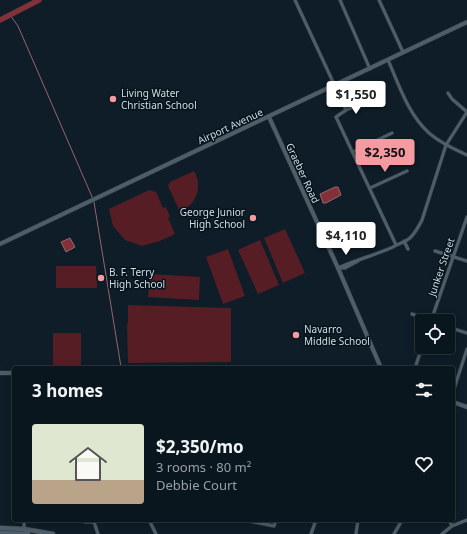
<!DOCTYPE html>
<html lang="en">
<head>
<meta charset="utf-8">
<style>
	body { margin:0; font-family:"Noto Sans",sans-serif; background:#131f26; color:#f1f3f6; height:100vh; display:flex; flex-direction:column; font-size:15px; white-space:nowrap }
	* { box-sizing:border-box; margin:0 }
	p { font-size:13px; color:#999fa4 }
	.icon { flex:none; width:22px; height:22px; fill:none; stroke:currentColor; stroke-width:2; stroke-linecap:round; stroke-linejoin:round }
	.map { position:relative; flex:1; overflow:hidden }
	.drawer { position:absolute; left:12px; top:366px; width:443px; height:156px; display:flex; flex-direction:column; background:#0a161d; border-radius:4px; box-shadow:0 2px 10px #0003,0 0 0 1px #2a353b }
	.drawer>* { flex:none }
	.tools { position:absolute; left:415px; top:314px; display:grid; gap:8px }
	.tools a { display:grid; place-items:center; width:40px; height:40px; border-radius:4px; background:#0a161d; box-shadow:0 2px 10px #0003,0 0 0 1px #2a353b; font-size:20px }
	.price { position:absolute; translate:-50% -34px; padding:0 9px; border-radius:4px; background:#fff; color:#222; font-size:13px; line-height:26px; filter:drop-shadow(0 1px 2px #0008) }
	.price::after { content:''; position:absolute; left:50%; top:24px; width:12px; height:9px; margin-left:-6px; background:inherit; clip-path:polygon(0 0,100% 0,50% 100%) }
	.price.active { background:#f49aa0; color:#111 }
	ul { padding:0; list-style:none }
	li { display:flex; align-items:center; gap:12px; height:100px; padding:0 20px }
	li span { display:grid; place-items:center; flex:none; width:112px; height:80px; border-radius:4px; color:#555 }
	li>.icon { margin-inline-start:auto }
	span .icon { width:48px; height:48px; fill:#fffc; stroke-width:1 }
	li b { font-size:17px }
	h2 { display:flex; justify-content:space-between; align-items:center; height:48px; padding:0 20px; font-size:17px }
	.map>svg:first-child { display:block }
	.green { fill:#561d24 }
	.water { fill:#80313a; stroke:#99646d }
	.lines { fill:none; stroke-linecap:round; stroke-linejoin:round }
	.stream { stroke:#99646d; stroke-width:1 }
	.river { stroke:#80313a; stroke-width:5.5 }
	.minor-casing { stroke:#2e363e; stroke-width:4 }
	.tertiary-casing { stroke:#2e363e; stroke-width:5 }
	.secondary-casing { stroke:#2e363e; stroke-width:5.5 }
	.minor { stroke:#4d5d69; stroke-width:3 }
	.tertiary { stroke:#4d5d69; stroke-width:4 }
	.secondary { stroke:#4d5d69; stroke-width:4.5 }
	.poi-dot { fill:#f49aa0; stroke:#06141d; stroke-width:1.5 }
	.labels { text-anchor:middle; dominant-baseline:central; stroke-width:3; stroke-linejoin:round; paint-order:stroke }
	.poi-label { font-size:10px; fill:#d3dce3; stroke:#06141d; text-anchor:start }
	.street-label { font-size:10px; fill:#d3dce3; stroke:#06141d }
</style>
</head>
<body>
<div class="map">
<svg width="467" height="534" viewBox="0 0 467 534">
	<rect width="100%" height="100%" fill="#0e1d27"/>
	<!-- green -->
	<path class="green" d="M194,171C203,187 197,204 180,212L168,186L170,182Z
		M149,190L156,192L163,208L166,207L170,217L168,218L175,234L160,241L142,246L125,240L113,226L109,209Z
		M285,229L305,273L283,283L264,238Z
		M260,240L279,285L258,294L238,250Z
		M228,249L245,296L223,304L206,257Z
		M56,266H96L97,288H56Z
		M150,274L200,277L199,300L148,297Z
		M128,305L231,308V362L128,363L127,324L128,323Z
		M53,333H81V365H53Z"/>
	<!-- water -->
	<path class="water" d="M335,187H338L341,195L326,203H323L320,194Z
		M70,238L75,247L66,252L61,242Z"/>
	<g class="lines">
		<!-- stream -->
		<path class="stream" d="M10,15L18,26L93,199
			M94,202L121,367"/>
		<!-- river -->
		<path class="river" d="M0,20L39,0"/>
		<!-- minor casing -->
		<g class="minor-casing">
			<path id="minor" d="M295,0L346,110
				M340,0L370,69
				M379,0L403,52
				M388,60C399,85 408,114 429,133C440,143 454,149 467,155
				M448,93L452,99L467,112
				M370,100L346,110L336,117L396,245
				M353,152L392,133
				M370,188L407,171
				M404,241L408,249
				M435,251L467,261
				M338,268C356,260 375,255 393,247C398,244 405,242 410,238C415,233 419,226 422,220L446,145L467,112
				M340,268H345L358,261
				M412,314L431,321
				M431,321L467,217
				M448,327L467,333
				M415,368L422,347
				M453,392L467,349
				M78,520L86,522H94
				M149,520L156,534
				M244,520L274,526L276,520
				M449,520L452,526
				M94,522L98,534
				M24,530V520
				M311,534L316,520
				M356,534L358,520
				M394,534L401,522
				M442,534L452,526L467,520"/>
		</g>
		<!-- tertiary casing -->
		<g class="tertiary-casing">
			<path id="tertiary" d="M269,117L338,268L381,368
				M0,244L467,22
				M0,373H14
				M453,402L467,407"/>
		</g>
		<!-- secondary casing -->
		<g class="secondary-casing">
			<path id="secondary" d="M0,528L24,529L53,534
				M0,533L28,534"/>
		</g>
		<!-- minor -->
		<use href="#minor" class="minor"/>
		<!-- tertiary -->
		<use href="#tertiary" class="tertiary"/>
		<!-- secondary -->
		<use href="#secondary" class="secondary"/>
	</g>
	<!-- markers -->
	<g class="poi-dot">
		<circle cx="113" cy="99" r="4"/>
		<circle cx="253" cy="218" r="4"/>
		<circle cx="101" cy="278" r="4"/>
		<circle cx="296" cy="335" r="4"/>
	</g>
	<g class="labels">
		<!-- poi labels -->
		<g class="poi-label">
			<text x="121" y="93">Living Water<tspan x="121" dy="12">Christian School</tspan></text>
			<text x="245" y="212" text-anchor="end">George Junior<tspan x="245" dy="12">High School</tspan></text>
			<text x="109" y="272">B. F. Terry<tspan x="109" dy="12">High School</tspan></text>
			<text x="304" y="329">Navarro<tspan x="304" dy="12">Middle School</tspan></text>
		</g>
		<!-- street labels -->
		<g class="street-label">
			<text transform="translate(230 126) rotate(-25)">Airport Avenue</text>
			<text transform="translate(303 173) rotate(65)">Graeber Road</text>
			<text transform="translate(441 267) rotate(-71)">Junker Street</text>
		</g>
	</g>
</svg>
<div class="tools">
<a><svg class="icon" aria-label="locate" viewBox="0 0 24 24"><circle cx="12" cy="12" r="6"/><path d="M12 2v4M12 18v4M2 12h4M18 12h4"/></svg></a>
</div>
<b class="price" style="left:356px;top:115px">$1,550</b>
<b class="price active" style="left:385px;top:173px">$2,350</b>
<b class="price" style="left:346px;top:256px">$4,110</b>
<section class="drawer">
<h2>3 homes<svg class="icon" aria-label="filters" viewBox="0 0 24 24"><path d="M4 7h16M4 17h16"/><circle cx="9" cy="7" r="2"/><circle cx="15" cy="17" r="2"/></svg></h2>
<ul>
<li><span style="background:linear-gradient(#dfe7d0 70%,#b9a48a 0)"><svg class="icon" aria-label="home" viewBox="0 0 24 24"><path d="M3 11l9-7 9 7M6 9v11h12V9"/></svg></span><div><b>$2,350/mo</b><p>3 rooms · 80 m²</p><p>Debbie Court</p></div><svg class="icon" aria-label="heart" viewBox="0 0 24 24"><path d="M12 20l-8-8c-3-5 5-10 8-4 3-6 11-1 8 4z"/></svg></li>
</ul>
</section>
</div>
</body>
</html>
